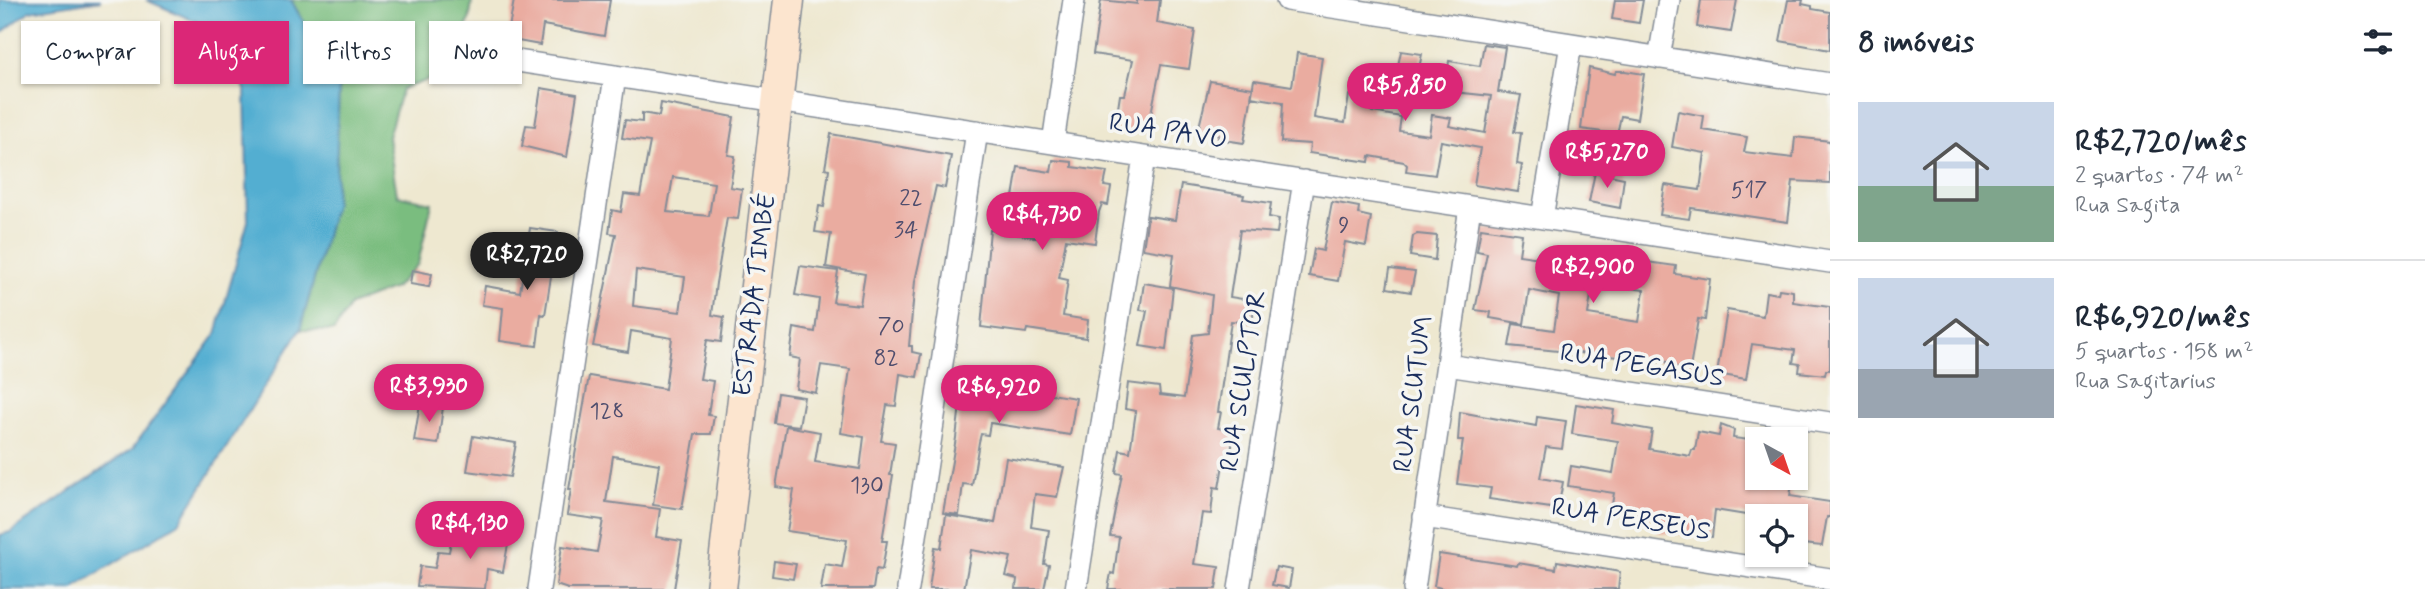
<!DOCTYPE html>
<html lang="pt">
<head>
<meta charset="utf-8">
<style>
	body { margin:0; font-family:Mynerve,sans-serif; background:#f2f2f3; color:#1f2937; height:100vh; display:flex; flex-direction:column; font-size:26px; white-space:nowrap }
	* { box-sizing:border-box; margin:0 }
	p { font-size:23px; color:#747a83 }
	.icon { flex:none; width:38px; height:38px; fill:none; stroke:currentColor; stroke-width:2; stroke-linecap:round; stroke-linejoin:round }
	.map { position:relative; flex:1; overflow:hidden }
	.drawer { display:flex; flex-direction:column; background:#fff; width:595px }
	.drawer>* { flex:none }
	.top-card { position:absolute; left:21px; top:21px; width:665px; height:63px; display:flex; gap:14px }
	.needle { width:46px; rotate:140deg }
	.controls { position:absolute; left:1745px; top:427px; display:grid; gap:14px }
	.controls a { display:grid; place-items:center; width:63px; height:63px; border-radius:0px; background:#fff; box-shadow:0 2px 5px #0004; font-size:35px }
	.price { position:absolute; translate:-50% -60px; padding:0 16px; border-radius:24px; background:#db2777; color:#fff; font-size:23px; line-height:46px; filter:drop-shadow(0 2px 4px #0008) }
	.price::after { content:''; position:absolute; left:50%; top:42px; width:21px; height:16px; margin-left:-10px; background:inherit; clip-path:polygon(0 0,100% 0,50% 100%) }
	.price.active { background:#222; color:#fff }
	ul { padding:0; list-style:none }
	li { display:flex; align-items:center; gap:21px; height:175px; padding:0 28px }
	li+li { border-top:2px solid #e0e1e3 }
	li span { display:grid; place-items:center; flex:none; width:196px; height:140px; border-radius:0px; color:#555 }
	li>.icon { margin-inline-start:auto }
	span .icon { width:84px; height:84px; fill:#fffc; stroke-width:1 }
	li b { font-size:30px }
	h2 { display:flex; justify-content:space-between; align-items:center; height:84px; padding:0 28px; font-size:30px }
	.chip { padding:0 24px; border-radius:0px; background:#fff; box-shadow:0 2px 5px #0004; font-size:24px; line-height:63px }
	.chip.active { background:#db2777; color:#fff }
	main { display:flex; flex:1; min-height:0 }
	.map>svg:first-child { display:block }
	.forest { fill:#7abd7f; stroke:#4a766e; stroke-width:2 }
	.water { fill:#53aed1; stroke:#376e98; stroke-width:2 }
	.building { fill:#eaaca0; fill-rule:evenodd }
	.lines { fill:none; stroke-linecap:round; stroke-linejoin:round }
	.street-casing { stroke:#848c97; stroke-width:24 }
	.secondary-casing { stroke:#848c97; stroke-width:33 }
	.street { stroke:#fff; stroke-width:21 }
	.secondary { stroke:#fce5cf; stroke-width:30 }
	.labels { text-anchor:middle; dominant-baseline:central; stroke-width:7; stroke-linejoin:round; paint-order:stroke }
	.number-label { font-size:23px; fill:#4f4e6e }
	.street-label { font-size:26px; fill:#1b2f5e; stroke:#f6f6f2 }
</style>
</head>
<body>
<main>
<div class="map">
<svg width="1830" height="589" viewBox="0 0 1830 589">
	<rect width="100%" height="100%" fill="#f6f6f2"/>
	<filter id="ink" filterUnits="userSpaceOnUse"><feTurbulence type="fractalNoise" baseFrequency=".0143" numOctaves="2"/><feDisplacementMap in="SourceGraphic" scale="14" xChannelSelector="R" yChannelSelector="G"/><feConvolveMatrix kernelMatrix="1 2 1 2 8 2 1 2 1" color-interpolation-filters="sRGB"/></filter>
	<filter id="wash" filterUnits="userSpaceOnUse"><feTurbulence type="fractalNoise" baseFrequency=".00686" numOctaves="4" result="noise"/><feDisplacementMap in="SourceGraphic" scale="28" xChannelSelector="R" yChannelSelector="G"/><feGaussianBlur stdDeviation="1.57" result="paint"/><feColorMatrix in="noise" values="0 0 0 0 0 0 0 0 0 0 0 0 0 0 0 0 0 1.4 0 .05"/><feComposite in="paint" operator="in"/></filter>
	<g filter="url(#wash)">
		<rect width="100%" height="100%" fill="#eee8d0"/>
		<!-- forest -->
		<path class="forest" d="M291,0H472L470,17L451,72L402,89L388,137L397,195L432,203L418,264L395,288L350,305L334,331L300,330L335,203L339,85Z"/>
		<!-- water -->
		<path class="water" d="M0,0H101L30,11L0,34Z
			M146,0H291L339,85L335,203L300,330L179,523L72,589H0V535L10,532L132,449L216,334L248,221L245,89L211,28Z"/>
		<g id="blocks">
			<!-- building -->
			<path class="building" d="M514,0H610L604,36L543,25L540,45L507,39Z
				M1101,0L1137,4V0H1160L1157,23L1195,30L1189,69L1161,65L1147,133L1115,128L1120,95H1125L1133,60L1093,54Z
				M1615,0H1643L1639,23L1612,19Z
				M1701,0H1737L1731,32L1697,27Z
				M1788,0H1803L1802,4L1812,6V9L1830,12V50L1780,41Z
				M1484,44L1505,47L1498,92L1521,95L1514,132L1521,133L1517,164L1522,165L1518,192L1474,185L1480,148L1441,141L1435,175L1406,171L1407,165L1404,162L1370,156L1369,162L1309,153L1310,144L1281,142L1283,102L1251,97L1254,80L1292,86L1297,53L1322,57L1314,118L1345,123L1349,95L1374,100L1372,112L1401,117L1399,131L1429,135L1432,115L1451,118L1449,126L1485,133L1491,96L1445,91L1449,61L1480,66Z
				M1401,51L1422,54L1416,83L1395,80Z
				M1589,68L1615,74L1616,71H1625L1644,74L1637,119L1621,116L1617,134L1581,129Z
				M1210,81L1253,88L1244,143L1218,139L1219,135L1198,131Z
				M541,88L577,94L567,157L522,146L526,125L535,126Z
				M661,103L734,117L728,155L735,156L730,187L742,189L738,219L727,218L716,283L712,315L724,317L721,342L707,340L700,379L713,381L708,415L714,416L711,434H695L682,509L653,505L659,464L613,456L606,502L660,509L656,537L682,541L674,589H568L556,585L562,546L597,552L603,520L567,515L571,489H569L589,376L665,389L672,338L631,331L628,352L593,346L616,234L609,233L612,210L621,212L624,194L640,196L650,142L622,138L625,120L642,122V113L659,116ZM673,177L714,183L709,216L667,212ZM636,270L685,277L680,312L633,306Z
				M1678,111L1704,116L1702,130L1747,137L1744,152L1793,158L1795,137L1830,141V183L1793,181L1788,222L1691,208L1689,219L1660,215L1665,185L1700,190L1705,153L1672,147Z
				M831,134L951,156L945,188L936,186L915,281L909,346H912V352L921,354L917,377L900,374L896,406L887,405L881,441L895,443L890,475H893L882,541H887L882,570L876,569L873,589H821L825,564L842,567L847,540L787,531L794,490L776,487L786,426L820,432L815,462L860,469L864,437L841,433L850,369L821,365L816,393L796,389L800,359L790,357L794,328L815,332L819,299L795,295L800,266L838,271L833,302L860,305L865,274L826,267L831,234L815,232L819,206L824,207L829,169L825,168Z
				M1053,160L1072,162V167L1107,172L1104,186L1111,187L1108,205L1102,204L1099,212L1095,243L1066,239L1059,278L1068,280L1063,316L1088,320L1086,338L1027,329L1026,333L981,327L990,230L1040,238L1045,202L1013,197L1018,167L1051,172Z
				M1595,172L1624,178L1620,208L1589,202Z
				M1181,185L1244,195L1243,199L1271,203L1269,217L1279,219L1277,233L1240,230L1230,297L1255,301L1252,323L1231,321L1218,412H1221L1218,428L1234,431L1230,460L1224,459L1219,488L1214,487L1211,514L1202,513L1194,564L1219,567L1216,589H1108L1111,573L1114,574L1119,537L1110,536L1122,474L1116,473L1120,450L1130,452L1136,411L1125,409L1128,383L1159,387L1160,395L1184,398L1193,335L1208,333L1212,295L1170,286L1174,254L1143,249L1148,216L1175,220Z
				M1332,202L1359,207L1358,214L1371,217L1366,246L1345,242L1338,281L1309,276L1314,249L1323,251Z
				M530,228L558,232L545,315L541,314L537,346L500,341L503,308L482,305L485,286L520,292Z
				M1481,228L1522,234L1519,255L1561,261L1559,277L1593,283L1588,314L1639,322L1644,290L1615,286L1618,258L1676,266L1675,274L1710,279L1705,320L1698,319L1690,369L1667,366L1668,362L1509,346L1513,324L1554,330L1559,296L1529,290L1524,324L1490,318L1491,312L1475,310L1487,253L1477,251Z
				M1417,234L1437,236L1435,260L1410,256L1413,236Z
				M1390,269L1415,272L1411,292L1387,288Z
				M412,270L432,274L429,287L410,284Z
				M1144,283L1173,288L1166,350L1140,346L1147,311L1140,310Z
				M1779,289L1793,291V302L1830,307V370H1826L1825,375L1799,372L1800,364L1793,363L1795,350L1752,344L1746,379L1717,374L1727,310L1763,316L1766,292L1778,294Z
				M963,380L1076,398L1070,435L990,423L988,435L981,434L979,442L972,485L963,484L959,515L943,513L956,438Z
				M778,393L804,397L799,426L774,423Z
				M420,404L443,407L438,444L414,441Z
				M1576,404L1614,410L1612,423L1652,430L1649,449L1690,456L1692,450H1695L1698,432L1719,436L1721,425L1734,430L1733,438L1757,441V478H1793L1790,496L1830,502V517H1827L1822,546L1803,544L1804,536L1796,535V516H1752L1715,510L1712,537L1657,532L1658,527L1651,516L1611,510L1614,493L1568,486L1571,466L1613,473L1618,441L1572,434Z
				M1460,412L1536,426L1537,417L1566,421L1562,449L1546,447L1540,478L1563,482L1558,509L1489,499L1491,488L1457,484L1463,440H1458Z
				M473,436L516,443L510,477L467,471Z
				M1006,458L1064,467L1057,497L1035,494L1031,527L1049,530L1044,564L1049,565L1044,589H1016L1017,579L1006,576L1011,557L971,550L964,589H929L935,547L941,548L946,515L995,523Z
				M496,520L519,524L516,540L509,539L503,572L487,569L485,589L417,586L420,566L435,568L438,551L449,552L452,537L492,544Z
				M1439,554L1517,566L1518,563L1556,569L1557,561L1620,572L1618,589H1444L1434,586Z
				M774,561L796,564L793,579L772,576Z
				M1276,567L1292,570L1289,588L1272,585Z"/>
		</g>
	</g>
	<g filter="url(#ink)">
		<use href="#blocks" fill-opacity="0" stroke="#848c97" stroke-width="2"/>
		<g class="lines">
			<!-- street casing -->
			<g class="street-casing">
				<path id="street" d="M1287,0L1830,84
					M497,58L1830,262
					M1659,58L1669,0
					M1053,143L1074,0
					M1542,218L1571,44
					M1447,365L1830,423
					M1424,517L1830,579
					M539,589L615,76
					M908,589L977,131
					M1076,589L1144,157
					M1239,589L1304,181
					M1414,589L1470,207"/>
			</g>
			<!-- secondary casing -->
			<g class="secondary-casing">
				<path id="secondary" d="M721,589L789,0"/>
			</g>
			<!-- street -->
			<use href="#street" class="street"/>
			<!-- secondary -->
			<use href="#secondary" class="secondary"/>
		</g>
	</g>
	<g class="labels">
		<!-- number labels -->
		<g class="number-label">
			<text x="1749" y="191">517</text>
			<text x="911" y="199">22</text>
			<text x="1344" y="226">9</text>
			<text x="906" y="231">34</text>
			<text x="891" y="327">70</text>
			<text x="886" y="359">82</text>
			<text x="607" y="412">128</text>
			<text x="867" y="486">130</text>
		</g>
		<!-- street labels -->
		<g class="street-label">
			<text transform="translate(1168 132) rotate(9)">RUA PAVO</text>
			<text transform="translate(755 295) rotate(-83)">ESTRADA TIMBÉ</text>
			<text transform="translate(1642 366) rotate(9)">RUA PEGASUS</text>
			<text transform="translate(1244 381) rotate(-81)">RUA SCULPTOR</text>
			<text transform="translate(1414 394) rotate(-82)">RUA SCUTUM</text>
			<text transform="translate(1631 520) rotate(9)">RUA PERSEUS</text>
		</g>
	</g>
</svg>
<div class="controls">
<a><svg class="needle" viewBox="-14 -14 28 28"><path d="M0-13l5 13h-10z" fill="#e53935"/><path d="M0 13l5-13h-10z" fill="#747a83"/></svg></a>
<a><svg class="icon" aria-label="locate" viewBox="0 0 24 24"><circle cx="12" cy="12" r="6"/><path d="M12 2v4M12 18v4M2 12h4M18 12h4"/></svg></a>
</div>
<b class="price" style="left:1405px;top:123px">R$5,850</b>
<b class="price" style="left:1607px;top:190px">R$5,270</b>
<b class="price" style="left:1042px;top:252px">R$4,730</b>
<b class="price active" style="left:527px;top:292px">R$2,720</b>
<b class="price" style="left:1593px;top:305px">R$2,900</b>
<b class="price" style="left:429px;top:424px">R$3,930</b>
<b class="price" style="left:999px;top:425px">R$6,920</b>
<b class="price" style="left:470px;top:561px">R$4,130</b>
<div class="top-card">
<a class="chip">Comprar</a>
<a class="chip active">Alugar</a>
<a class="chip">Filtros</a>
<a class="chip">Novo</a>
</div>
</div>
<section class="drawer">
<h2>8 imóveis<svg class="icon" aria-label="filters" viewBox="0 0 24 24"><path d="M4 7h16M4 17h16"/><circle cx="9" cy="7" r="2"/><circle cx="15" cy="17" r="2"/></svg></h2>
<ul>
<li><span style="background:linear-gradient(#c9d6e8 60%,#7fa58c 0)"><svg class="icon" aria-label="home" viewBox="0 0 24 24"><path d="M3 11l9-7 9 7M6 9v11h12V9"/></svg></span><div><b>R$2,720/mês</b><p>2 quartos · 74 m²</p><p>Rua Sagita</p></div></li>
<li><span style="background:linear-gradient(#c9d6e8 65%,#9aa5b1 0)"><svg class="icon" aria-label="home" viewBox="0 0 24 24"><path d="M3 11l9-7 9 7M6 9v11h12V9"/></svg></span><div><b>R$6,920/mês</b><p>5 quartos · 158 m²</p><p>Rua Sagitarius</p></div></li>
</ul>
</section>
</main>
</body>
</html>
